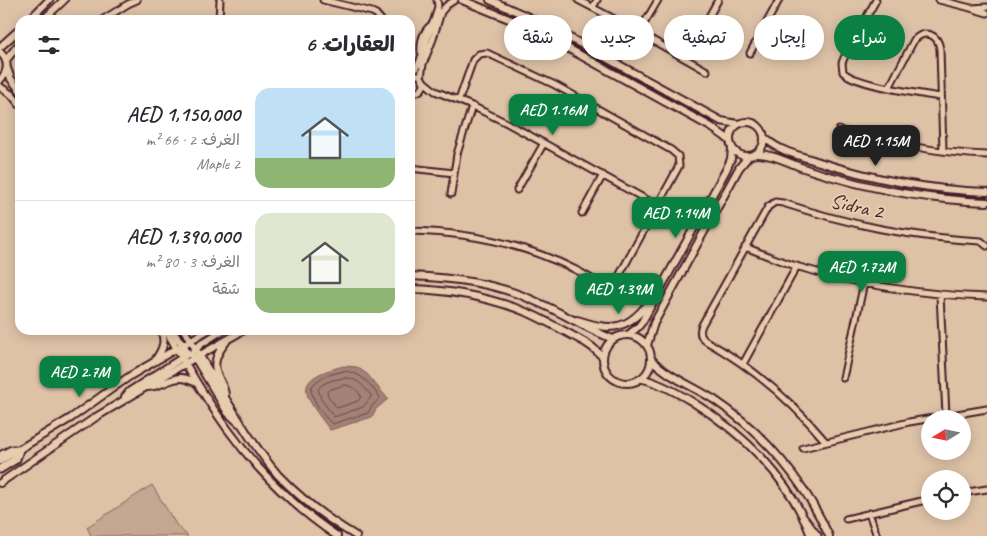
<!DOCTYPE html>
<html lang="ar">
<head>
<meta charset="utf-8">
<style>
	body { margin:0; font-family:Caveat,"Playpen Sans Arabic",sans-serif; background:#f2f2f3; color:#2b2b33; direction:rtl; height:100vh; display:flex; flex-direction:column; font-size:19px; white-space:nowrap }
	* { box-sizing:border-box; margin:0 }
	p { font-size:16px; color:#7c7c81 }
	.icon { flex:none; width:28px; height:28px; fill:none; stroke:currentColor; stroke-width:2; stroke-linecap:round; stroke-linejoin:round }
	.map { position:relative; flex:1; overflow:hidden; direction:ltr }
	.panel { position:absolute; left:15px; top:15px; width:400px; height:320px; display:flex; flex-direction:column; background:#fff; border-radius:15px; box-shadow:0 2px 12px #0003; direction:rtl }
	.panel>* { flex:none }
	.hud { position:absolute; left:430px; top:15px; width:475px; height:45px; direction:rtl; display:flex; gap:10px }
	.needle { width:32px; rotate:260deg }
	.buttons { position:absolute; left:921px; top:410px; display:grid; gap:10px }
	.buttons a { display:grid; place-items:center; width:50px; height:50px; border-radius:50%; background:#fff; box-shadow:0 2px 12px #0003; font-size:25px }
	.price { position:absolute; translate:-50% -42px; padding:0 11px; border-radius:10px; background:#0b8043; color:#fff; font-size:16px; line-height:32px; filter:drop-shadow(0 1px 2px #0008) }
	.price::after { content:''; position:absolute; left:50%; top:30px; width:15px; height:11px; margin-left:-8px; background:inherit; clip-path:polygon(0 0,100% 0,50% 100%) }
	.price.current { background:#222; color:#fff }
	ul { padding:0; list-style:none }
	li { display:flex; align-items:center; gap:15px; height:125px; padding:0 20px }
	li+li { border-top:1px solid #e1e1e2 }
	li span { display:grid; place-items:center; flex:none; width:140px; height:100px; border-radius:15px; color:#555 }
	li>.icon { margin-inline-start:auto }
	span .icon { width:60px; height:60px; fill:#fffc; stroke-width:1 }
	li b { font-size:21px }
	h2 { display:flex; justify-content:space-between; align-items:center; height:60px; padding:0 20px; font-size:21px }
	.pill { padding:0 18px; border-radius:22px; background:#fff; box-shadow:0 2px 12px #0003; font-size:18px; line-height:45px }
	.pill.current { background:#0b8043; color:#fff }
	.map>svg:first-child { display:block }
	.green { fill:#c4a792; stroke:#87635e }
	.water { fill:#a28176; stroke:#7f5a58 }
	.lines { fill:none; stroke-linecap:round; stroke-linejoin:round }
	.shore { stroke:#6d4649; stroke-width:1 }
	.minor-casing { stroke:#4a1f2b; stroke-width:9 }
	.tertiary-casing { stroke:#4a1f2b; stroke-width:10 }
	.secondary-casing { stroke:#4a1f2b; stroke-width:11 }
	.minor { stroke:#e6cdae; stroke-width:5 }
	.tertiary { stroke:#e6cdae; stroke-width:6 }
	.secondary { stroke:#e6cdae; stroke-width:7 }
	.labels { text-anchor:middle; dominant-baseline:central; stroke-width:4; stroke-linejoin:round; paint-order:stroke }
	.street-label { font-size:21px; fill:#4a1f2b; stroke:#e6cdae }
</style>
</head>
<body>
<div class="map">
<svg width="987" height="536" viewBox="0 0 987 536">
	<rect width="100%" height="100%" fill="#ddc2a6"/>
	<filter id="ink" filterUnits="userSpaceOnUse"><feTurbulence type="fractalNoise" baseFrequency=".02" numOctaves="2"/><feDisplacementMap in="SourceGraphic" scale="10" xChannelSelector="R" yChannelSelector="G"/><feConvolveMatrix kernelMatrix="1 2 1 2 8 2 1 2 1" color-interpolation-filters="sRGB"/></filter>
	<g filter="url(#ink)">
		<!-- green -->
		<path class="green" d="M152,485L177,526L188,536H91L87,527Z"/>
		<!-- water -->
		<path class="water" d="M344,366L357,367L367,374L388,399L376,409L372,417L330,430C304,395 289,379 344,366Z"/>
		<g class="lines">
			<!-- shore -->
			<path class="shore" d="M344,371C362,373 368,382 379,396L380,398L372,406L368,413L332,424C323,415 312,401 311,388C318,376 332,374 344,371Z
				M345,378C359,379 362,385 371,395V397L363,407L334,417L321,399L318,389C324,381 336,379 345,378Z
				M345,385C352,386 359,390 361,397L358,401L337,408L328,396L327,392L329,390Z"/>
			<!-- minor casing -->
			<g class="minor-casing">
				<path id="minor" d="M323,0L372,12L376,14L381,20
					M578,0L622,23L707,71
					M876,0L844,58L842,63L843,72C856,85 921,94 941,97
					M939,0L967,7L987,13
					M593,7L597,0
					M972,8L987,7
					M102,20L128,4L137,0
					M219,20L220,0
					M645,22L658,0
					M692,48L718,0
					M421,52C420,41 423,31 432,24
					M750,53L779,0
					M412,74L419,63L436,14L438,6L437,0
					M421,77L423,64L433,39L441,12L447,5L455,0
					M423,81L435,91L472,106L507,123L658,206
					M889,88L914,40C925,29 938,34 940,49L943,151
					M410,91C417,94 422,91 424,84C423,76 418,73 410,75
					M839,130C888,143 937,153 987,155
					M410,168L454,173
					M517,190L544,143
					M451,194L457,154L472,106
					M582,213L603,175
					M410,231C458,232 509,241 554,260C562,263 570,267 578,271C586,275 597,284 606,284C612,284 616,280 619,276L679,166L678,156L671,150L555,85L487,53L479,54L473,60L459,100
					M745,247C763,254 780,261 799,267C860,285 923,295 987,297
					M940,295L946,415
					M743,364L797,266
					M843,378L864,283
					M826,442C791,400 754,368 706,341C700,337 699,332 702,325L768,207L775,202L783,203C850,225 910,237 981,241L987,246
					M803,448L909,422L987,409
					M962,493L987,489
					M869,513L877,536
					M846,519L930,499"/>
			</g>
			<!-- tertiary casing -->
			<g class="tertiary-casing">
				<path id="tertiary" d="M462,0L509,19L562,45L711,127L724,136L730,141
					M490,0L522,14L559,32L721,121L738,124
					M29,20L49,0
					M43,20L64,0
					M0,47L20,29
					M0,52C9,61 9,71 0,80
					M6,60L20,43
					M7,68L11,79L20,90
					M0,87L12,95L20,105
					M730 139a17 17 0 1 1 34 0a17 17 0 1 1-34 0Z
					M764,137C778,151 798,155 816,161C872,179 929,190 987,192
					M757,154C770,154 781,159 793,164C807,170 822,174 837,178C886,192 936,200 987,202
					M410,276C454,278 497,283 537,302C563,313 587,329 613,339
					M410,289C451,290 493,298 531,314C550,323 568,333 586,343L592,347L603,357
					M577,320C585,322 592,325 600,326C622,331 639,317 650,300
					M166,330C176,347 186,365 197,383C234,444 277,496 337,536
					M172,330L178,339L185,347
					M184,330C201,357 217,385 234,412C247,434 261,455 278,475C301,499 327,519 356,536
					M603 359a24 24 0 1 1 48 0a24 24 0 1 1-48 0Z
					M628,335L638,327L642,322L726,170L731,159L732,148
					M647,345L654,323L739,168L748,157
					M177,348L187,352L195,358L228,413L239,423
					M194,351L201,344L223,330
					M156,359C163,349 166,341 161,330
					M652,360C670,378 695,387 716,401C765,434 805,482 829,536
					M643,379C660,383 676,392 691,401C743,433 790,478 811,536
					M148,387C160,387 169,378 181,378C186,378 192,381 197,383
					M225,396C225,383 212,374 216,360C217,354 222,347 226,342
					M125,397L130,391L185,356
					M0,461L71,418L110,390L130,376L208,330
					M0,483L96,417L186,363L244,330"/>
			</g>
			<!-- secondary casing -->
			<g class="secondary-casing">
				<path id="secondary" d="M0,456L12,450H19L16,459L0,469
					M804,519L817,536"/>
			</g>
			<!-- minor -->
			<use href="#minor" class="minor"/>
			<!-- tertiary -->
			<use href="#tertiary" class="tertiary"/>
			<!-- secondary -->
			<use href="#secondary" class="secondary"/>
		</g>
	</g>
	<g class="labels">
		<!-- street labels -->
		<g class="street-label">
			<text transform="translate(857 206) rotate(13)">Sidra 2</text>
		</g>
	</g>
</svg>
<div class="buttons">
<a><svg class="needle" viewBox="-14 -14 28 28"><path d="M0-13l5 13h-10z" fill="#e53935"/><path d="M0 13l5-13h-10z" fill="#7c7c81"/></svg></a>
<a><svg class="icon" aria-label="locate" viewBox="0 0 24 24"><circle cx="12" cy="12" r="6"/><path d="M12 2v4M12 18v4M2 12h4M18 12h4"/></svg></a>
</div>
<b class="price" style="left:553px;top:136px">AED 1.16M</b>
<b class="price current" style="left:876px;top:167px">AED 1.15M</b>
<b class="price" style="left:676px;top:239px">AED 1.14M</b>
<b class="price" style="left:862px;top:293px">AED 1.72M</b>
<b class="price" style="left:619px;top:315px">AED 1.39M</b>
<b class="price" style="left:80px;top:398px">AED 2.7M</b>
<div class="hud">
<a class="pill current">شراء</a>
<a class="pill">إيجار</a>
<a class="pill">تصفية</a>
<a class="pill">جديد</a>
<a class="pill">شقة</a>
</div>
<section class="panel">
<h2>العقارات: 6<svg class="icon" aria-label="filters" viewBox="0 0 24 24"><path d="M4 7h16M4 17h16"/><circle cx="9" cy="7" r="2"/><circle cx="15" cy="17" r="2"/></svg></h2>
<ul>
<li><span style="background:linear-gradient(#bfe0f5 70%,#8fb573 0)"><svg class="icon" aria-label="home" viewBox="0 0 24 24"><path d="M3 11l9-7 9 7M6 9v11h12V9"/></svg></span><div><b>AED 1,150,000</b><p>الغرف: 2 · 66 m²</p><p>Maple 2</p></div></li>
<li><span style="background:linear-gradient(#dfe7d0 75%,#8fb573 0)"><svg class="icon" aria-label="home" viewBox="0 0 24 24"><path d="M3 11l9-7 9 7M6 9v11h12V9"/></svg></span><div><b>AED 1,390,000</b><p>الغرف: 3 · 80 m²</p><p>شقة</p></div></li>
</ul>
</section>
</div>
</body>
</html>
